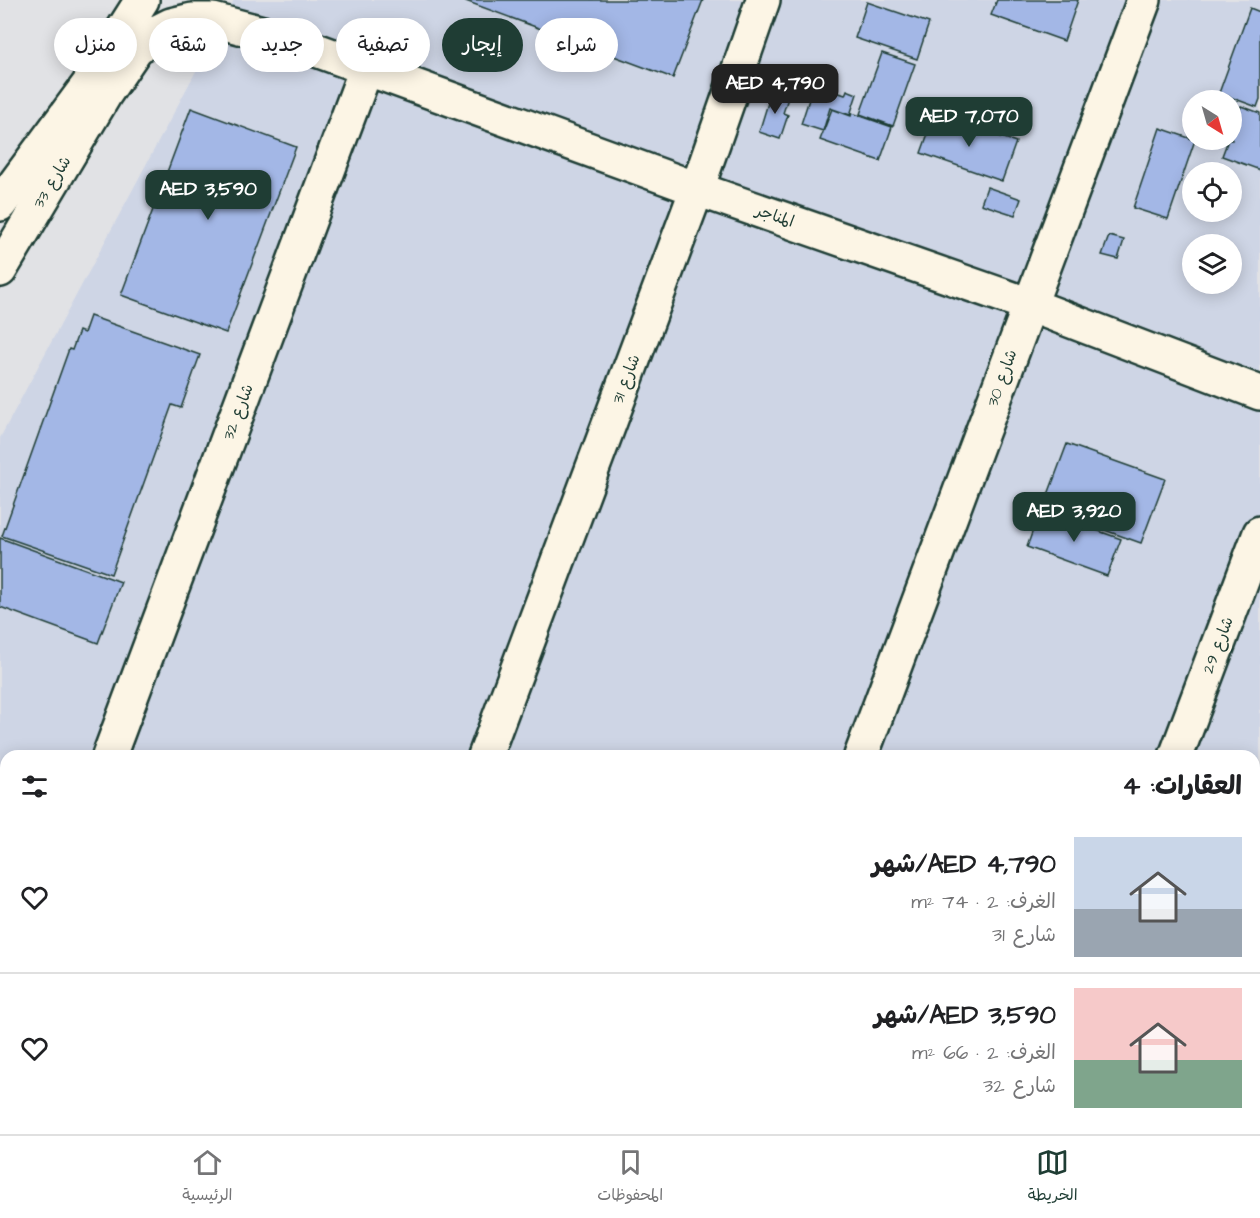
<!DOCTYPE html>
<html lang="ar">
<head>
<meta charset="utf-8">
<style>
	body { margin:0; font-family:"Architects Daughter","Playpen Sans Arabic",sans-serif; background:#f6f6f6; color:#202124; direction:rtl; height:100vh; display:flex; flex-direction:column; font-size:22px; white-space:nowrap }
	* { box-sizing:border-box; margin:0 }
	p { font-size:20px; color:#757577 }
	.icon { flex:none; width:33px; height:33px; fill:none; stroke:currentColor; stroke-width:2; stroke-linecap:round; stroke-linejoin:round }
	.map { position:relative; flex:1; overflow:hidden; direction:ltr }
	.panel { position:absolute; left:0px; top:750px; width:1260px; height:384px; display:flex; flex-direction:column; background:#fff; border-radius:18px 18px 0 0; box-shadow:0 3px 15px #0003; direction:rtl }
	.panel>* { flex:none }
	.guide { position:absolute; left:18px; top:18px; width:600px; height:54px; direction:rtl; display:flex; gap:12px }
	.needle { width:39px; rotate:143deg }
	.controls { position:absolute; left:1182px; top:90px; display:grid; gap:12px }
	.controls a { display:grid; place-items:center; width:60px; height:60px; border-radius:50%; background:#fff; box-shadow:0 3px 15px #0003; font-size:30px }
	.price { position:absolute; translate:-50% -51px; padding:0 14px; border-radius:12px; background:#1f3d34; color:#fff; font-size:20px; line-height:39px; filter:drop-shadow(0 2px 3px #0008) }
	.price::after { content:''; position:absolute; left:50%; top:36px; width:18px; height:14px; margin-left:-9px; background:inherit; clip-path:polygon(0 0,100% 0,50% 100%) }
	.price.active { background:#222; color:#fff }
	ul { padding:0; list-style:none }
	li { display:flex; align-items:center; gap:18px; height:150px; padding:0 18px }
	li+li { border-top:2px solid #e0e0e0 }
	li span { display:grid; place-items:center; flex:none; width:168px; height:120px; border-radius:0px; color:#555 }
	li>.icon { margin-inline-start:auto }
	span .icon { width:72px; height:72px; fill:#fffc; stroke-width:1 }
	li b { font-size:26px }
	h2 { display:flex; justify-content:space-between; align-items:center; height:72px; padding:0 18px; font-size:26px }
	.tag { padding:0 21px; border-radius:27px; background:#fff; box-shadow:0 3px 15px #0003; font-size:21px; line-height:54px }
	.tag.active { background:#1f3d34; color:#fff }
	.tab-bar { display:flex; justify-content:space-around; align-items:center; height:84px; border-top:2px solid #e0e0e0; background:#fff; font-size:16px; color:#757577 }
	.tab-bar a { display:grid; justify-items:center; gap:3px }
	.tab-bar .active { color:#1f3d34 }
	.map>svg:first-child { display:block }
	.built { fill:#ced5e5; fill-rule:evenodd }
	.building { fill:#a3b7e6; stroke:#1f3d34; stroke-width:1.5 }
	.lines { fill:none; stroke-linecap:round; stroke-linejoin:round }
	.minor-casing { stroke:#1f3d34; stroke-width:38 }
	.minor { stroke:#fcf5e5; stroke-width:33 }
	.labels { text-anchor:middle; dominant-baseline:central; stroke-width:6; stroke-linejoin:round; paint-order:stroke }
	.street-label { font-size:16px; fill:#1f3d34; stroke:#fcf5e5 }
</style>
</head>
<body>
<div class="map">
<svg width="1260" height="1134" viewBox="0 0 1260 1134">
	<rect width="100%" height="100%" fill="#e1e2e5"/>
	<filter id="ink" filterUnits="userSpaceOnUse"><feTurbulence type="fractalNoise" baseFrequency=".0167" numOctaves="2"/><feDisplacementMap in="SourceGraphic" scale="12" xChannelSelector="R" yChannelSelector="G"/><feConvolveMatrix kernelMatrix="1 2 1 2 8 2 1 2 1" color-interpolation-filters="sRGB"/></filter>
	<g filter="url(#ink)">
		<!-- built -->
		<path class="built" d="M234,0H1260V1134H0V438ZM1192,100H1232V140H1192ZM1192,172H1232V212H1192ZM1192,244H1232V284H1192ZM6,756H1254V1128H6Z"/>
		<!-- building -->
		<path class="building" d="M463,0H703L673,78Z
			M997,0H1078L1064,41L991,15Z
			M867,2L929,23L917,59L855,38Z
			M1250,8L1260,12V99L1257,107L1219,93Z
			M882,53L915,64L893,126L860,114Z
			M814,84L845,95L847,90L857,94L850,115L830,108L823,131L801,124Z
			M772,90L789,95L783,113L788,115L780,139L759,132Z
			M1241,106L1260,113V170L1222,156L1228,140H1232V130Z
			M191,108L296,147L226,333L121,295Z
			M832,109L851,116L852,113L892,127L880,161L820,140Z
			M935,114L1016,142L1002,181L921,153Z
			M1160,128L1195,140L1168,219L1133,208Z
			M987,187L1021,199L1015,215L981,204Z
			M1109,236L1124,240L1118,259L1102,255Z
			M90,316L200,355L181,408L172,405L111,574L2,536L69,349L72,350L79,331L84,333Z
			M1067,444L1165,479L1141,543L1043,508Z
			M1040,510L1121,539L1107,576L1027,547Z
			M0,538L121,582L98,643L0,607Z
			M1254,793L1260,795V817L1255,831Z
			M799,1128H950L948,1134H816Z"/>
		<g class="lines">
			<!-- minor casing -->
			<g class="minor-casing">
				<path id="minor" d="M0,204L88,85L142,0
					M0,270L105,94L135,50L151,35L171,25L192,20H213L289,40L697,189L1030,305L1260,393
					M109,756L366,69
					M485,756L697,189L763,0
					M861,756L1144,0
					M1176,756L1260,533
					M0,1048L6,1032
					M343,1134L345,1128
					M720,1134L722,1128
					M1033,1134L1035,1128"/>
			</g>
			<!-- minor -->
			<use href="#minor" class="minor"/>
		</g>
	</g>
	<g class="labels">
		<!-- street labels -->
		<g class="street-label">
			<text transform="translate(52 182) rotate(-59)">شارع 33</text>
			<text transform="translate(775 216) rotate(19)">المناجر</text>
			<text transform="translate(1002 378) rotate(-70)">شارع 30</text>
			<text transform="translate(626 379) rotate(-69)">شارع 31</text>
			<text transform="translate(238 412) rotate(-69)">شارع 32</text>
			<text transform="translate(1218 645) rotate(-69)">شارع 29</text>
		</g>
	</g>
</svg>
<div class="controls">
<a><svg class="needle" viewBox="-14 -14 28 28"><path d="M0-13l5 13h-10z" fill="#e53935"/><path d="M0 13l5-13h-10z" fill="#757577"/></svg></a>
<a><svg class="icon" aria-label="locate" viewBox="0 0 24 24"><circle cx="12" cy="12" r="6"/><path d="M12 2v4M12 18v4M2 12h4M18 12h4"/></svg></a>
<a><svg class="icon" aria-label="layers" viewBox="0 0 24 24"><path d="M12 4l9 5-9 5-9-5zM3 14l9 5 9-5"/></svg></a>
</div>
<b class="price active" style="left:775px;top:115px">AED 4,790</b>
<b class="price" style="left:969px;top:148px">AED 7,070</b>
<b class="price" style="left:208px;top:221px">AED 3,590</b>
<b class="price" style="left:1074px;top:543px">AED 3,920</b>
<div class="guide">
<a class="tag">شراء</a>
<a class="tag active">إيجار</a>
<a class="tag">تصفية</a>
<a class="tag">جديد</a>
<a class="tag">شقة</a>
<a class="tag">منزل</a>
</div>
<section class="panel">
<h2>العقارات: 4<svg class="icon" aria-label="filters" viewBox="0 0 24 24"><path d="M4 7h16M4 17h16"/><circle cx="9" cy="7" r="2"/><circle cx="15" cy="17" r="2"/></svg></h2>
<ul>
<li><span style="background:linear-gradient(#c9d6e8 60%,#9aa5b1 0)"><svg class="icon" aria-label="home" viewBox="0 0 24 24"><path d="M3 11l9-7 9 7M6 9v11h12V9"/></svg></span><div><b>AED 4,790/شهر</b><p>الغرف: 2 · 74 m²</p><p>شارع 31</p></div><svg class="icon" aria-label="heart" viewBox="0 0 24 24"><path d="M12 20l-8-8c-3-5 5-10 8-4 3-6 11-1 8 4z"/></svg></li>
<li><span style="background:linear-gradient(#f6c9c9 60%,#7fa58c 0)"><svg class="icon" aria-label="home" viewBox="0 0 24 24"><path d="M3 11l9-7 9 7M6 9v11h12V9"/></svg></span><div><b>AED 3,590/شهر</b><p>الغرف: 2 · 66 m²</p><p>شارع 32</p></div><svg class="icon" aria-label="heart" viewBox="0 0 24 24"><path d="M12 20l-8-8c-3-5 5-10 8-4 3-6 11-1 8 4z"/></svg></li>
</ul>
</section>
</div>
<nav class="tab-bar">
<a class="active"><svg class="icon" aria-label="map" viewBox="0 0 24 24"><path d="M3 6l6-2 6 2 6-2v14l-6 2-6-2-6 2zM9 4v14M15 6v14"/></svg>الخريطة</a>
<a><svg class="icon" aria-label="saved" viewBox="0 0 24 24"><path d="M7 4h10v16l-5-4-5 4z"/></svg>المحفوظات</a>
<a><svg class="icon" aria-label="home" viewBox="0 0 24 24"><path d="M3 11l9-7 9 7M6 9v11h12V9"/></svg>الرئيسية</a>
</nav>
</body>
</html>
